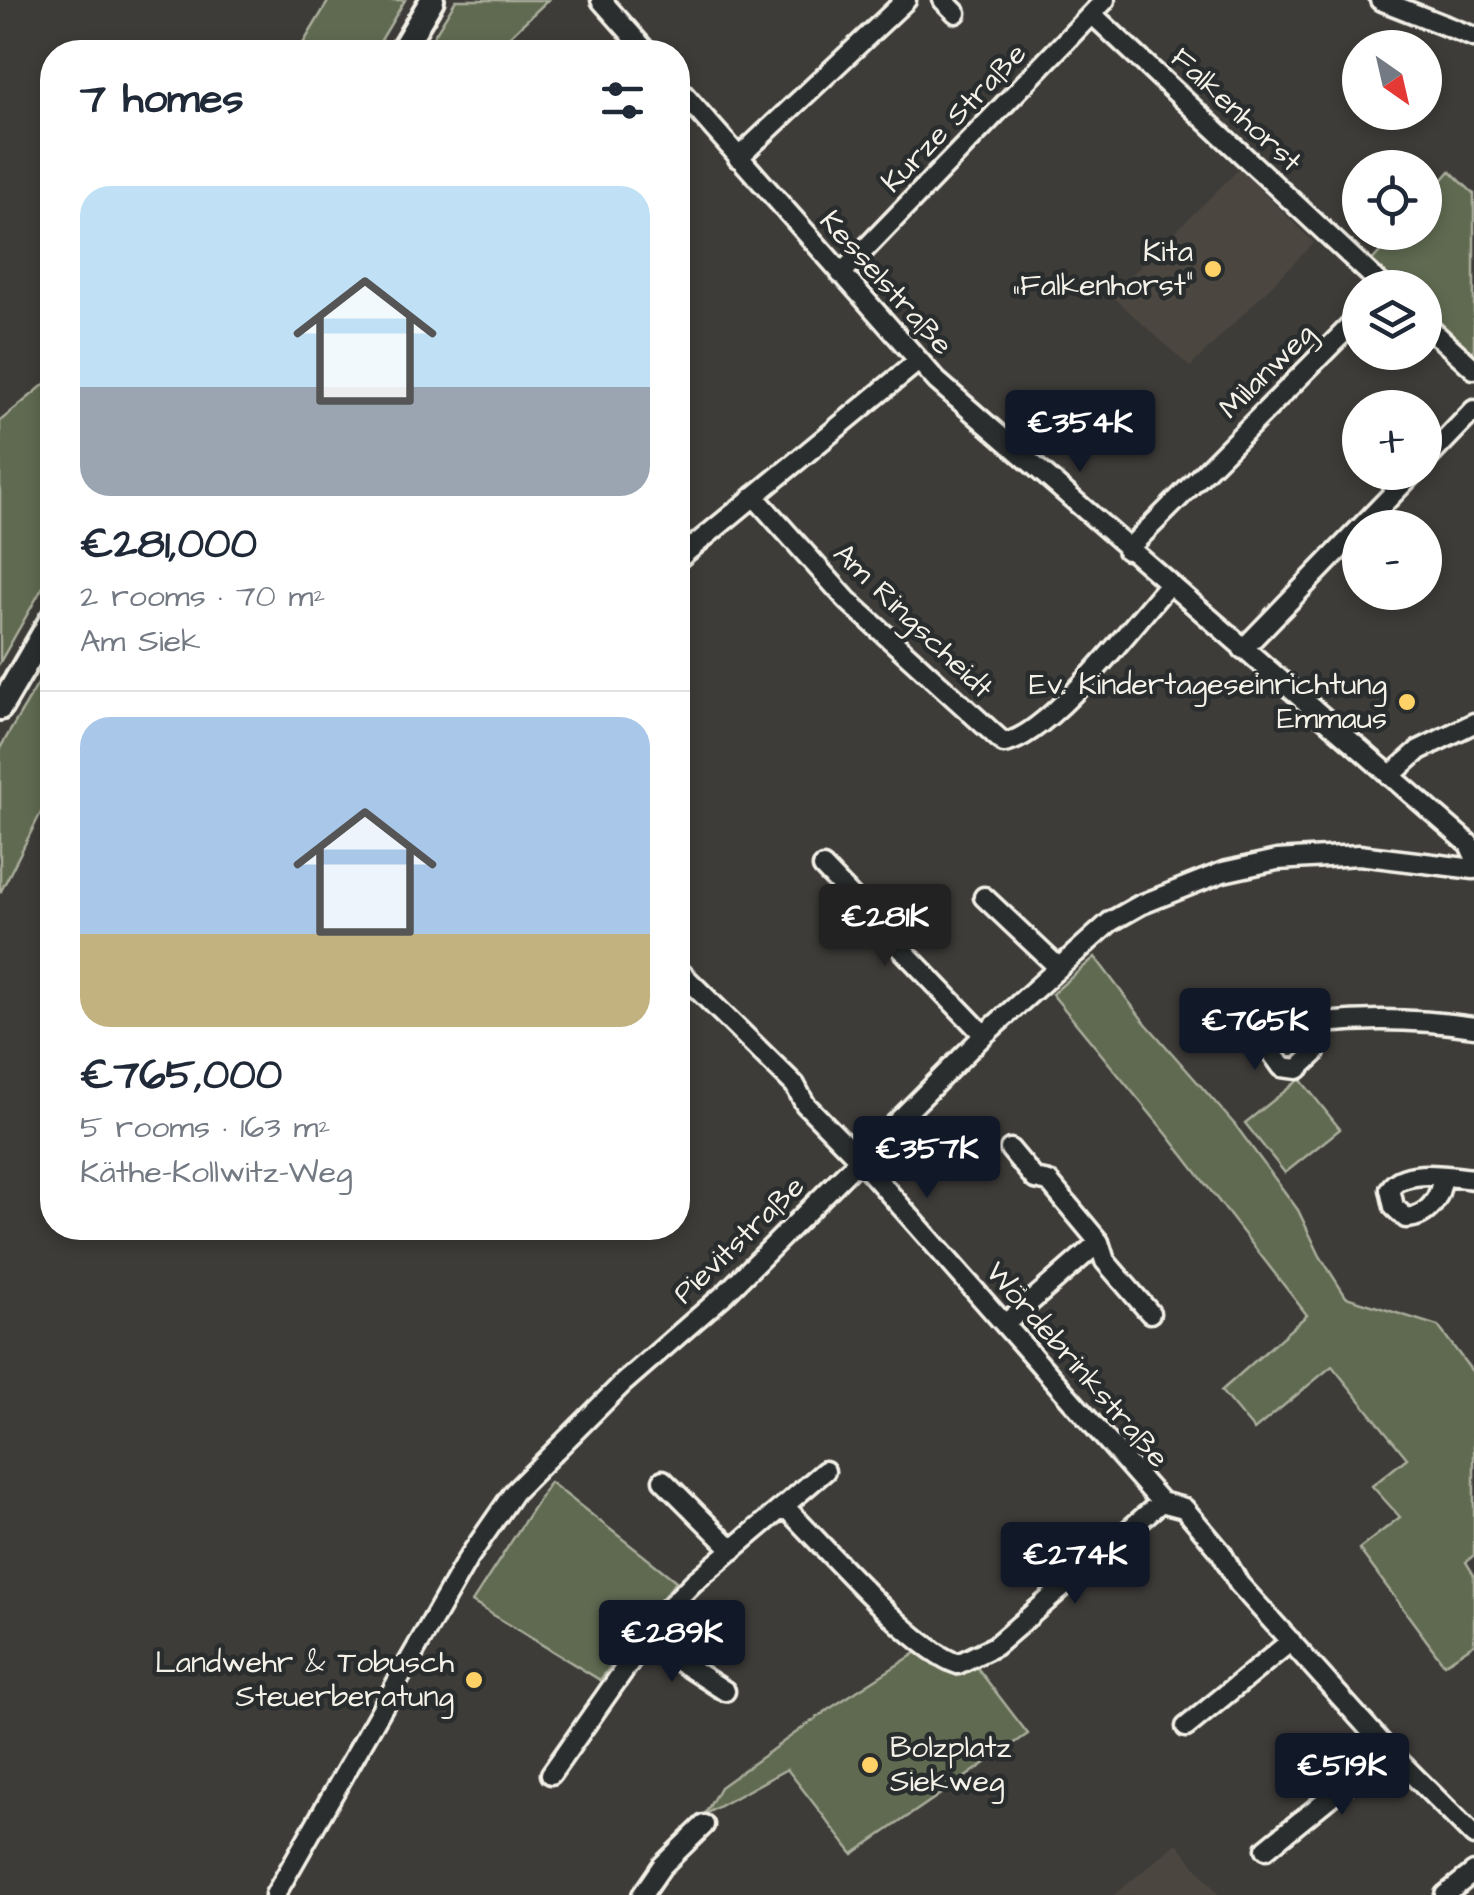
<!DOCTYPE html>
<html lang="en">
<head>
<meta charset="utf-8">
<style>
	body { margin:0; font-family:"Architects Daughter",sans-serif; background:#f2f2f3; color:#1f2937; height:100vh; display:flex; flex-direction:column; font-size:38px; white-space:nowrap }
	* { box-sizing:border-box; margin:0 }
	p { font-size:32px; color:#747a83 }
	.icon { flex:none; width:55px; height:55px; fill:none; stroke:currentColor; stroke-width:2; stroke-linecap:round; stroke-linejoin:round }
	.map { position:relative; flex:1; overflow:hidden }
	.sheet { position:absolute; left:40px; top:40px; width:650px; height:1200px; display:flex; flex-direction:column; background:#fff; border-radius:40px; box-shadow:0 5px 15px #0003 }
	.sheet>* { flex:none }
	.needle { width:65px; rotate:146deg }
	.tools { position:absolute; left:1342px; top:30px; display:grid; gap:20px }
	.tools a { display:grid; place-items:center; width:100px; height:100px; border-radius:50%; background:#fff; box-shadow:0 5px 15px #0003; font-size:50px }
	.price { position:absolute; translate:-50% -85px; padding:0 22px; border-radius:10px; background:#111827; color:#fff; font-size:32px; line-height:65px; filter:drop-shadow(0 2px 5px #0008) }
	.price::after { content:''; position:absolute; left:50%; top:60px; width:30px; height:22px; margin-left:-15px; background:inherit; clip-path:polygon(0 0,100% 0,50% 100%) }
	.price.active { background:#222; color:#fff }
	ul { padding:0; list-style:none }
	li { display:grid; align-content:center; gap:20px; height:530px; padding:0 40px }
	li+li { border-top:2px solid #e0e1e3 }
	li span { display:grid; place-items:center; height:310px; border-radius:30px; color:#555 }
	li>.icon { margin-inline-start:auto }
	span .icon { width:180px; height:180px; fill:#fffc; stroke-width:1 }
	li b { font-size:42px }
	h2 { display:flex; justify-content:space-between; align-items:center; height:120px; padding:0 40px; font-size:42px }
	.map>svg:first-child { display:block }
	.built { fill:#4c4640 }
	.green { fill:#616a51; stroke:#aaae9c; stroke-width:2.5 }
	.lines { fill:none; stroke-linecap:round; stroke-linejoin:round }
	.street-casing { stroke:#f4f1e8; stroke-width:25 }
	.secondary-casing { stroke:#f4f1e8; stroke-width:30 }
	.street { stroke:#2a2d2e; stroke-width:18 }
	.secondary { stroke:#2a2d2e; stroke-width:22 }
	.poi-dot { fill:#ffd166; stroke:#2a2d2e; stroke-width:4 }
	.labels { text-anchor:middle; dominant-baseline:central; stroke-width:9; stroke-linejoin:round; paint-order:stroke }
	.street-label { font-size:30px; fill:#f4f1e8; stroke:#2a2d2e }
	.poi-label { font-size:30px; fill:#f4f1e8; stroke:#2a2d2e; text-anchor:end }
</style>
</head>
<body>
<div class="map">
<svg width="1474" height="1895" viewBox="0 0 1474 1895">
	<rect width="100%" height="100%" fill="#3e3c39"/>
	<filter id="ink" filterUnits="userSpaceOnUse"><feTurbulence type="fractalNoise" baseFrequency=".01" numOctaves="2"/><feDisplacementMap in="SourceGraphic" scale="20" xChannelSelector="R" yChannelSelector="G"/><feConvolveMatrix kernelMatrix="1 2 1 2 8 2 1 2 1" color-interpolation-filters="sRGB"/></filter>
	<g filter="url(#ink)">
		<!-- built -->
		<path class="built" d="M1239,169L1314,243L1190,367L1111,295Z
			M1177,1843L1219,1895H1114Z"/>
		<!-- green -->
		<path class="green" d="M329,0H405L374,52H298Z
			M456,0H548L493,52H424Z
			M1450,171L1474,194V361L1425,316V288L1394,287L1369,264L1397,233L1425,232V200Z
			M52,378V571L0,662V421Z
			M52,660V791L0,893V748Z
			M1095,957L1142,1019L1236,1126L1298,1210L1320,1256L1346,1297L1438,1326L1474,1374V1555L1466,1562L1474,1575V1644L1444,1664L1359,1549L1400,1517L1372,1486L1407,1458L1332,1366L1254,1430L1221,1391L1307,1315L1166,1133L1052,994Z
			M1300,1079L1340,1129L1285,1173L1245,1123Z
			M550,1482L676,1581L600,1680L472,1602Z
			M919,1651L957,1676L975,1665L1028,1734L853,1854L787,1769L705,1814L720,1787L829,1709Z"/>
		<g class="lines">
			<!-- street casing -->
			<g class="street-casing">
				<path id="street" d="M601,0L647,52
					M943,0L956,13
					M1380,0L1474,37
					M1092,14L1385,288
					M678,88L937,381L1469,844L1474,855
					M738,158L906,0
					M841,274L1105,0
					M1425,324L1474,369
					M1425,461L1474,410
					M754,496L848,601L1004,743C1049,736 1135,622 1168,585
					M1360,528L1414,472
					M1127,550L1360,316
					M678,559L917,362
					M1243,649L1360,528
					M1390,776L1419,750L1474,723
					M823,867L984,1035
					M984,897L1058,967
					M678,970L795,1085L805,1104L860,1160L1161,1502L1184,1508L1221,1552L1239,1584L1388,1750L1474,1836
					M1324,1022L1314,1054L1298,1069L1282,1067L1265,1043L1271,1031C1339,1017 1405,1017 1474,1027
					M1010,1149L1035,1179L1049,1182L1099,1242L1105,1261L1150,1313
					M1442,1177C1441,1198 1428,1217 1406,1218L1394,1207L1390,1189C1404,1167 1451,1177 1474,1179
					M1005,1324L1099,1242
					M825,1471L784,1506C821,1543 914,1651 958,1664L995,1646L1161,1502
					M663,1480L733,1550
					M645,1639L725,1691
					M1186,1727L1291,1641
					M551,1774L666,1610L694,1582L784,1506
					M1266,1849L1388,1750
					M275,1895L467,1560L514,1492L623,1383L725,1294L984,1035L1110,922L1140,905L1223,872L1277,860L1359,855L1474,869
					M642,1895L662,1866L704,1825
					M1445,1895L1474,1872"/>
			</g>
			<!-- secondary casing -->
			<g class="secondary-casing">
				<path id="secondary" d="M401,52L432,0
					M0,708L52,619"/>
			</g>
			<!-- street -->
			<use href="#street" class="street"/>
			<!-- secondary -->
			<use href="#secondary" class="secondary"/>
		</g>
	</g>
	<!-- markers -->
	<g class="poi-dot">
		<circle cx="1213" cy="269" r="10"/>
		<circle cx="1407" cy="702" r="10"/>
		<circle cx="474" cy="1680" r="10"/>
		<circle cx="870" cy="1765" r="10"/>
	</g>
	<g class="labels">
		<!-- street labels -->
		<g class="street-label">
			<text transform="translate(1236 110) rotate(43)">Falkenhorst</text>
			<text transform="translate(954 118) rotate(-46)">Kurze Straße</text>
			<text transform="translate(886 283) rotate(48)">Kesselstraße</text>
			<text transform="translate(1267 371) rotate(-45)">Milanweg</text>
			<text transform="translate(913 621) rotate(44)">Am Ringscheidt</text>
			<text transform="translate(739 1240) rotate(-44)">Pievitstraße</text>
			<text transform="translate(1077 1365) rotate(49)">Wördebrinkstraße</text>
		</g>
		<!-- poi labels -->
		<g class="poi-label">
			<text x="1193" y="252">Kita<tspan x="1193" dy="34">„Falkenhorst“</tspan></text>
			<text x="1387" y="685">Ev. Kindertageseinrichtung<tspan x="1387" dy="34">Emmaus</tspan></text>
			<text x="454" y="1663">Landwehr &amp; Tobusch<tspan x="454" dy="34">Steuerberatung</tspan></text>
			<text x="890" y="1748" text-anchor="start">Bolzplatz<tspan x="890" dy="34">Siekweg</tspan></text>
		</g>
	</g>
</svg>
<div class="tools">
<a><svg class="needle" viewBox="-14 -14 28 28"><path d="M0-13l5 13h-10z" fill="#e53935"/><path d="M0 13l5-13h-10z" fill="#747a83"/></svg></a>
<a><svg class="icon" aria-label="locate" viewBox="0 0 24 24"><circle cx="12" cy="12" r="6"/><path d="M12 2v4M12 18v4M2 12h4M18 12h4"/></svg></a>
<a><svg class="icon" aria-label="layers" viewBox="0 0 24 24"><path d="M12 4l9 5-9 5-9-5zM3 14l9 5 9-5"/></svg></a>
<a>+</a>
<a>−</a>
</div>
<b class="price" style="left:1080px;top:475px">€354K</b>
<b class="price active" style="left:885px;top:969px">€281K</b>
<b class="price" style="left:1255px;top:1073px">€765K</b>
<b class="price" style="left:927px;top:1201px">€357K</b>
<b class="price" style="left:1075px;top:1607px">€274K</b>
<b class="price" style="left:672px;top:1685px">€289K</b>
<b class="price" style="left:1342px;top:1818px">€519K</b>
<section class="sheet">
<h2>7 homes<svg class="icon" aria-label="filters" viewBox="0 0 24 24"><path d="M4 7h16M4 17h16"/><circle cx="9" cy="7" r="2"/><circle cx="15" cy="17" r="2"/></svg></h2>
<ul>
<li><span style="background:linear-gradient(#bfe0f5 65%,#9aa5b1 0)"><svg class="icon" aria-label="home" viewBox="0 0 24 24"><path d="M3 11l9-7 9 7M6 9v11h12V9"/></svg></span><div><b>€281,000</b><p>2 rooms · 70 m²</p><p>Am Siek</p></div></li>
<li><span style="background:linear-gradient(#a9c7e8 70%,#c2b280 0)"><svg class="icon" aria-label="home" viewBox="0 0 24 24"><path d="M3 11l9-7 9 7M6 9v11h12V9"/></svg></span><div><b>€765,000</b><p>5 rooms · 163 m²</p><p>Käthe-Kollwitz-Weg</p></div></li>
</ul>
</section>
</div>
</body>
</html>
